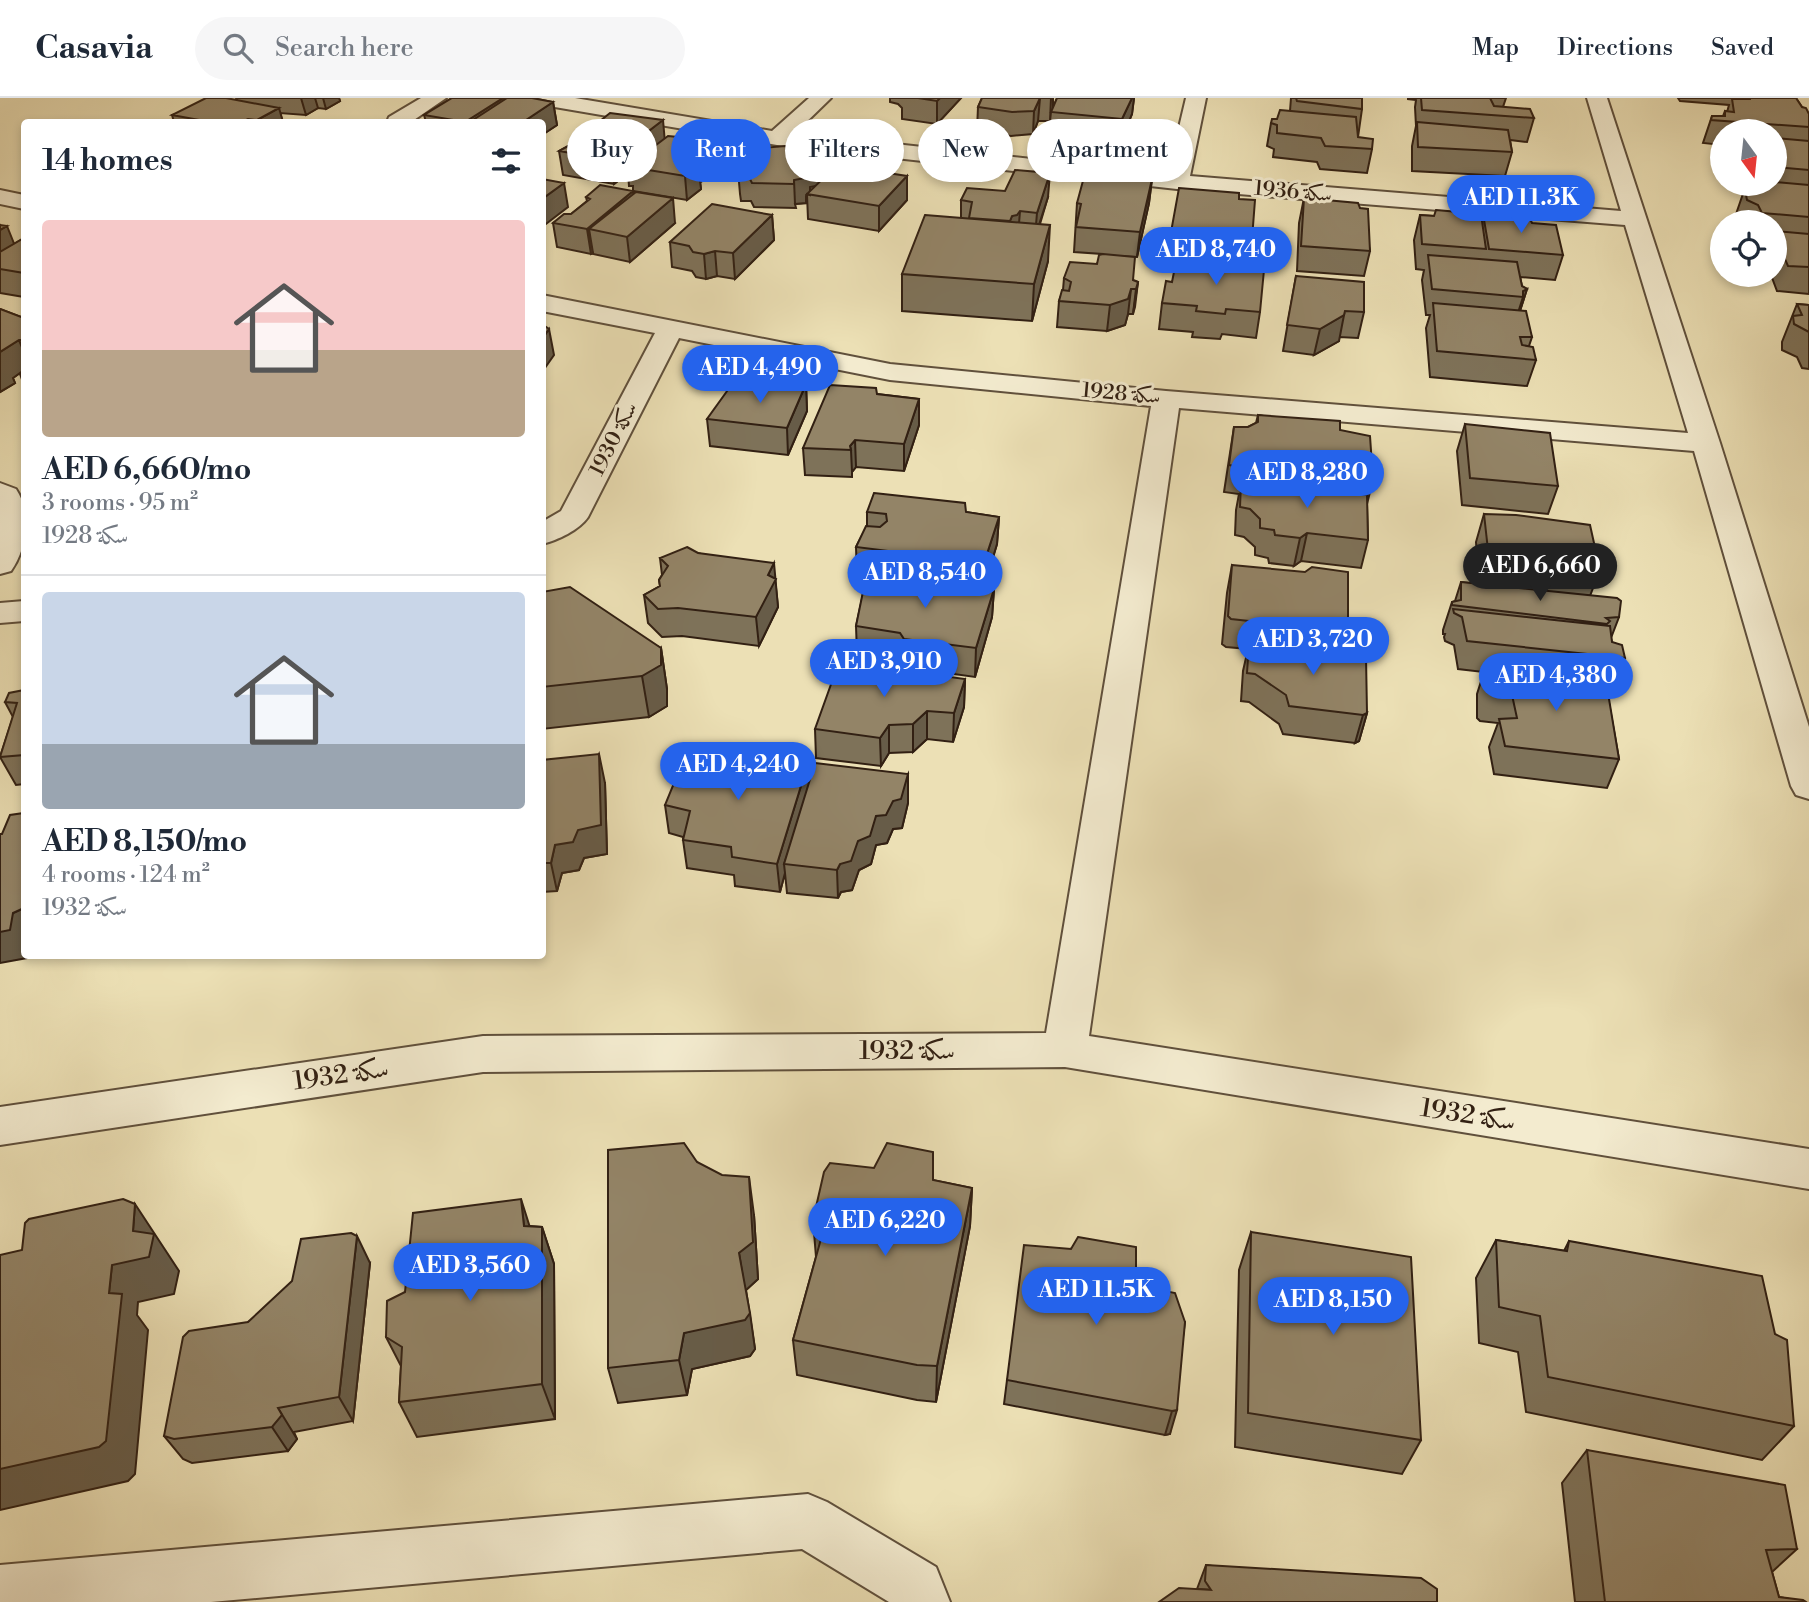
<!DOCTYPE html>
<html lang="en">
<head>
<meta charset="utf-8">
<style>
	body { margin:0; font-family:"Libre Bodoni",Amiri,serif; background:#f6f6f7; color:#1f2937; height:100vh; display:flex; flex-direction:column; font-size:26px; white-space:nowrap }
	* { box-sizing:border-box; margin:0 }
	p { font-size:23px; color:#747a83 }
	.icon { flex:none; width:38px; height:38px; fill:none; stroke:currentColor; stroke-width:2; stroke-linecap:round; stroke-linejoin:round }
	.map { position:relative; flex:1; overflow:hidden }
	.side { position:absolute; left:21px; top:21px; width:525px; height:840px; display:flex; flex-direction:column; background:#fff; border-radius:7px; box-shadow:0 4px 10px #0003 }
	.side>* { flex:none }
	.banner { position:absolute; left:567px; top:21px; width:665px; height:63px; display:flex; gap:14px }
	.needle { width:46px; rotate:165deg }
	.tools { position:absolute; left:1710px; top:21px; display:grid; gap:14px }
	.tools a { display:grid; place-items:center; width:77px; height:77px; border-radius:50%; background:#fff; box-shadow:0 4px 10px #0003; font-size:35px }
	.price { position:absolute; translate:-50% -60px; padding:0 16px; border-radius:24px; background:#2563eb; color:#fff; font-size:23px; line-height:46px; filter:drop-shadow(0 2px 4px #0008) }
	.price::after { content:''; position:absolute; left:50%; top:42px; width:21px; height:16px; margin-left:-10px; background:inherit; clip-path:polygon(0 0,100% 0,50% 100%) }
	.price.on { background:#222; color:#fff }
	ul { padding:0; list-style:none }
	li { display:grid; align-content:center; gap:14px; height:371px; padding:0 21px }
	li+li { border-top:2px solid #e0e1e3 }
	li span { display:grid; place-items:center; height:217px; border-radius:7px; color:#555 }
	li>.icon { margin-inline-start:auto }
	span .icon { width:126px; height:126px; fill:#fffc; stroke-width:1 }
	li b { font-size:30px }
	h2 { display:flex; justify-content:space-between; align-items:center; height:84px; padding:0 21px; font-size:30px }
	.chip { padding:0 24px; border-radius:32px; background:#fff; box-shadow:0 4px 10px #0003; font-size:24px; line-height:63px }
	.chip.on { background:#2563eb; color:#fff }
	header { display:flex; align-items:center; gap:42px; box-sizing:border-box; height:98px; padding:0 35px; background:#fff; border-bottom:2px solid #e0e1e3 }
	header strong { font-size:33px }
	nav { display:flex; gap:38px; margin-inline-start:auto; font-size:24px }
	.search { width:490px; height:63px; background:#f6f6f7; display:flex; align-items:center; gap:18px; box-sizing:border-box; padding:0 24px; border-radius:38px; color:#747a83; font-size:26px }
	.map>svg:first-child { display:block }
	.lines { fill:none; stroke-linecap:round; stroke-linejoin:round }
	.minor-casing { stroke:#60503c; stroke-width:4 }
	.minor { fill:#f3ebcf; fill-rule:evenodd }
	.wall { fill:#7e7259; stroke:#322013; stroke-width:2 }
	.shaded-wall { fill:#675c48; stroke:#322013; stroke-width:2 }
	.building { fill:#938467; stroke:#322013; stroke-width:2 }
	.labels { text-anchor:middle; dominant-baseline:central; stroke-width:6; stroke-linejoin:round; paint-order:stroke }
	.far-street-label { font-size:21px; fill:#322013; stroke:#f3ebcf }
	.street-label { font-size:26px; fill:#322013; stroke:#f3ebcf }
</style>
</head>
<body>
<header>
<strong>Casavia</strong>
<div class="search"><svg class="icon" aria-label="search" viewBox="0 0 24 24"><circle cx="10" cy="10" r="6"/><path d="M15 15l6 6"/></svg>Search here</div>
<nav><a>Map</a><a>Directions</a><a>Saved</a></nav>
</header>
<div class="map">
<svg width="1809" height="1504" viewBox="0 0 1809 1504">
	<rect width="100%" height="100%" fill="#ece0b5"/>
	<filter id="stains"><feTurbulence type="fractalNoise" baseFrequency=".00286" numOctaves="4"/><feColorMatrix values="0 0 0 0 .2 0 0 0 0 .09 0 0 0 0 .02 0 0 0 .5 -.17"/></filter>
	<radialGradient id="worn" r=".72"><stop offset=".6" stop-color="#630" stop-opacity="0"/><stop offset="1" stop-color="#630" stop-opacity=".3"/></radialGradient>
	<g class="lines">
		<!-- minor casing -->
		<g class="minor-casing">
			<path id="minor" d="M421,0H446L411,24H387L389,19Z
				M527,0H575L772,33L809,0H831L795,35L1168,76L1186,0H1206L1190,78L1621,113L1587,0H1607L1720,345L1809,629V701L1796,697L1791,688L1694,353L1179,310L1089,938L1809,1051V1091L1065,969L483,974L0,1047V1009L483,938L1046,935L1151,308L890,282L679,240L588,419C579,432 558,442 542,446V424L561,413L655,235L542,213V197L890,266L1166,293L1688,335L1625,127L1177,91L777,47L537,6L530,4Z
				M0,92L24,97V111L0,106Z
				M0,385L16,391C32,415 27,450 11,473L0,476Z
				M24,503V523L0,525V505Z
				M808,1396L827,1404L936,1469L950,1504H889L802,1451L211,1504H0V1467Z"/>
		</g>
		<!-- minor -->
		<use href="#minor" class="minor"/>
	</g>
	<!-- wall -->
	<path class="wall" d="M236,0H339L340,3L326,11L318,10L306,17L280,15L283,24H174L172,17L237,2Z
		M452,0H532L553,4L557,27L542,37V24H426L424,17Z
		M890,0H961L937,26L902,21V10L898,6L890,4Z
		M982,0H1053V10L1057,0H1134L1132,16L1120,45L1049,37L1050,22V23H1038L1033,36L1011,38L977,32L978,9Z
		M1291,0H1362V11L1358,39L1372,51L1367,75L1320,71L1317,64L1273,59L1274,51L1267,48L1271,25L1290,13Z
		M1408,0H1506L1503,9L1534,20L1527,44L1510,42L1512,54L1505,78L1412,73V48L1416,28L1415,9L1416,2L1408,1Z
		M1678,0H1796L1802,9L1809,16V196L1777,193L1771,177H1774V124H1737L1736,116L1746,87L1745,86H1774V33H1722V47L1703,45L1712,18H1723L1725,13L1727,14L1729,7L1680,3Z
		M589,32L665,40L729,44L731,67L721,76L714,75L700,84L701,91L687,102L633,93V88H629L628,75L614,86L563,77L559,53L589,37Z
		M752,51L821,82L907,78V102L879,133L808,121L807,97L806,98V105L795,106L796,110L754,109L751,103H741L740,96L738,72L745,71L753,64Z
		M1152,81L1149,105L1137,159L1116,158L1133,182L1138,184L1133,216H1128L1125,227L1107,233L1057,229L1059,203L1063,192L1064,180L1097,166L1102,156L1074,154L1077,105L1131,83Z
		M633,93L634,95L675,125L630,164L593,156V155L591,156L557,149L553,125L571,116L587,103L586,99Z
		M1048,99L1040,126L1048,163L1032,223L902,213V176L961,120V102Z
		M1304,100L1360,110L1370,153L1364,178L1297,173L1299,125Z
		M1239,101L1252,141L1248,166L1236,165V169L1260,214L1256,240L1222,236L1220,241L1192,239L1193,234L1159,231L1162,205L1172,184L1212,167V163L1168,159L1171,134Z
		M1483,116L1532,125L1563,157L1555,182L1520,179L1522,188L1527,191L1520,213L1532,239L1529,248L1536,262L1527,288L1430,279L1426,230L1430,217H1426L1422,182L1424,172L1416,171L1414,142L1420,117L1482,121Z
		M772,117L774,142L735,181L717,178L706,181L696,179L692,173L672,169L670,144Z
		M0,127L14,146L24,140V199L0,195Z
		M1296,178L1364,214L1358,240L1339,239V243L1314,257L1283,253Z
		M1797,206L1809,207V271L1802,270L1797,259L1782,252V244Z
		M0,211L21,219L24,218V272L13,280L15,285L0,294Z
		M24,273V287L20,276Z
		M806,286L807,313L788,357L710,348L707,321L753,290Z
		M877,296L919,301V327L904,373L856,369L852,374V379L805,377L803,350Z
		M1258,317L1340,332L1373,382L1367,406L1368,442L1361,470L1301,463L1294,468L1269,465L1268,460L1255,457V449L1244,439L1235,437L1236,412L1239,396L1224,394L1234,329H1248L1256,325Z
		M1465,326L1558,388L1548,416L1462,407L1457,353Z
		M867,414H966L999,419L997,446L984,489L994,491L992,519L975,579L904,569L900,563L857,556L856,528L867,478L857,477L856,449L867,428Z
		M1484,416L1600,472L1590,498L1619,519L1611,540L1612,544L1625,560L1613,588H1606L1619,661L1607,690L1494,676L1489,649L1498,625L1480,623L1477,620V596L1484,574L1458,571L1454,547L1445,543L1444,539L1445,536H1443V532L1452,504L1455,503L1461,484L1479,486L1476,444Z
		M698,455L775,480L778,509L759,548L682,538L662,539L648,525L644,497L660,488L659,482L662,477L660,460Z
		M1232,467L1348,534L1342,556L1367,615L1359,643L1355,645L1283,636L1279,626L1249,604L1241,603L1243,573L1248,551L1226,549L1222,546L1227,495Z
		M542,494L661,550L667,591V608L649,619L542,631Z
		M965,581L964,609L953,644L927,641L913,654L889,655L881,668L816,660L815,631Z
		M24,592V686L16,687L0,659L13,619L5,604Z
		M542,662L605,685L607,756L584,760L579,772L562,775L557,793L542,794Z
		M808,665L810,684L908,676V705L902,730L893,731L887,745L876,747L871,766L859,772L852,792L841,794L838,800L787,795L785,775L780,794L735,788L734,777L687,770L683,742V739L669,735L665,707Z
		M697,1064L754,1117L758,1181L746,1192L755,1251L750,1258L692,1271L687,1297L618,1305L608,1270Z
		M874,1070L972,1090L970,1128L936,1304L917,1302L797,1277L793,1242L816,1159L813,1122Z
		M530,1128L542,1129L554,1166L555,1321L417,1339L399,1304L401,1268L386,1239Z
		M1251,1134L1421,1342L1402,1376L1235,1349L1239,1172Z
		M1496,1142L1564,1153L1569,1143L1794,1328L1762,1362L1526,1314L1518,1254L1479,1245L1476,1180Z
		M1071,1151L1136,1187L1185,1224L1170,1336L1165,1337L1004,1306L1007,1282Z
		M370,1165L353,1323L294,1334L297,1341L288,1353L192,1365L183,1361L164,1338L248,1224Z
		M1587,1352L1797,1451L1772,1474L1779,1499L1806,1504H1575L1562,1385Z
		M1206,1467L1437,1504L1197,1491Z"/>
	<!-- shaded-wall -->
	<path class="shaded-wall" d="M301,0H315L318,10L306,17Z
		M323,0H339L340,3L326,11Z
		M503,0H509L505,24H465Z
		M940,0H961L937,26V3Z
		M1040,0L1038,23L1033,36L1034,13Z
		M1051,0H1053V14H1051L1050,23Z
		M1132,0H1134L1132,16L1120,45L1122,21Z
		M553,4L557,27L542,37V24H523Z
		M279,10L283,24H258L257,22Z
		M663,22L665,45L633,65L626,64L628,75L614,86L611,62Z
		M729,44L731,67L721,76L719,52Z
		M712,51L714,75L701,84L699,60Z
		M820,63L821,87L810,89V97L807,96L806,98V105L795,106L794,82L803,74L806,65Z
		M698,67L701,91L687,102L685,78Z
		M1050,75L1048,99L1035,139L1037,115Z
		M907,78V102L879,133V108Z
		M1152,81L1149,105L1137,159L1140,134Z
		M564,85L568,109L542,129V101Z
		M633,93L636,118L589,131L593,155L591,156L587,131Z
		M673,100L675,125L630,164L627,139Z
		M1020,113L1018,138L1010,123L1012,118Z
		M772,117L774,142L735,181L733,155Z
		M1050,127L1048,163L1032,223L1034,186Z
		M7,128L17,153L0,163V132Z
		M715,153L717,178L706,181L704,156Z
		M1138,184L1135,209L1133,216L1136,191Z
		M1131,191L1128,216L1125,227L1107,233L1110,207Z
		M1527,191L1519,216L1517,218L1523,199V193Z
		M1344,217L1339,243L1314,257L1320,231Z
		M549,231L554,257L542,274V241Z
		M19,242L24,254V272L13,280L15,285L0,294V254Z
		M806,286L807,313L788,357L787,330Z
		M919,301V327L904,373V346Z
		M855,342L856,369L852,374L851,352L850,348Z
		M999,419L997,446L983,492L984,465Z
		M1307,435L1301,463L1294,468L1300,440Z
		M774,465L778,509L759,548L756,519L768,477Z
		M994,491L992,519L975,579L976,550Z
		M661,550L667,591V608L649,619L642,578Z
		M965,581L964,609L953,644L954,615Z
		M927,613V641L913,654V626Z
		M1367,615L1359,643L1355,645L1363,617Z
		M889,627V655L881,668L880,640Z
		M599,656L605,685L607,756L584,760L579,772L562,775L557,793L551,765L555,747Z
		M808,665L810,693L784,766L785,775L780,794L777,766Z
		M908,676V705L902,730L893,731L887,745L876,747L871,766L859,772L852,792L841,794L838,800L837,772L840,766L858,743L876,718L893,703Z
		M24,810V858H28L27,860L0,865V834L13,815Z
		M749,1079L754,1117L758,1181L745,1193L739,1155Z
		M972,1090L970,1128L936,1304L937,1268Z
		M521,1101L533,1139L524,1128Z
		M135,1106L179,1173L174,1196L138,1204L137,1217L148,1232L135,1376L128,1383L0,1412V1371L109,1195L112,1167L133,1133Z
		M542,1129L554,1166L555,1321L542,1286Z
		M357,1138L370,1165L353,1323L339,1299Z
		M750,1215L755,1251L750,1258L692,1271L687,1297L679,1262L684,1235Z
		M278,1310L297,1341L288,1353L272,1329Z
		M1177,1312L1170,1336L1165,1337L1172,1313Z"/>
	<!-- building -->
	<path class="building" d="M206,0H226L279,10L257,22L248,21L242,24H210L172,17Z
		M452,0H503L465,24L424,17Z
		M507,0H532L553,4L523,24H470Z
		M918,0H940L937,3Z
		M982,0H1051H1040L1034,13L1012,14L978,9Z
		M1057,0H1132L1122,21L1051,14Z
		M1296,0H1362V11L1297,3Z
		M1421,0H1506H1490L1494,8L1530,11L1534,20L1422,12Z
		M1750,0H1796L1802,9L1806,10L1809,16V29L1711,22L1712,18H1725V13L1734,14L1732,1H1750Z
		M1280,12L1356,19L1358,39L1373,41L1372,51L1325,48L1321,40L1277,35V27L1271,25L1272,21H1277Z
		M610,15L663,22L611,62L559,53L590,36L589,32Z
		M91,22L104,24H86Z
		M1417,24L1508,32L1512,54L1418,49Z
		M668,38L729,44L719,52L712,51L699,60L679,57L675,63L698,67L685,78L630,69L633,65L626,64L643,50H652Z
		M1774,40L1809,43V72L1774,69Z
		M785,48L802,54L816,53L820,63L806,65L809,73L803,74L805,80L794,82V86L752,85L749,79H740L738,72L746,71L745,65L756,64L752,51Z
		M837,67L907,78L879,108L807,96Z
		M1015,72L1050,75L1037,115L1020,113L1017,117L1012,118L1010,123L969,120L972,104L961,102L967,90L1005,93Z
		M1132,78L1152,81L1140,134L1076,129L1081,106L1077,105L1084,79L1131,83Z
		M542,81L564,85L542,101Z
		M1774,84L1809,87V119L1762,115L1758,107L1747,102L1745,92L1751,91L1749,86H1774Z
		M600,87L633,93L587,131L553,125L564,116H571L590,101L586,99Z
		M1179,90L1239,95V101L1255,102L1252,141L1233,140L1232,144L1216,143L1215,138L1171,134Z
		M636,94L673,100L627,139L589,131Z
		M1304,100L1358,105L1360,110L1368,111L1370,153L1301,148Z
		M712,106L772,117L733,155L715,153L704,156L693,154L689,148L670,144Z
		M1436,112L1481,116L1486,151L1422,146L1420,117L1434,118Z
		M1483,116L1529,119L1532,125L1556,127L1563,157L1489,151Z
		M925,117L1050,127L1034,186L902,176Z
		M0,127L7,128L0,132Z
		M1774,133L1809,136V169L1788,168L1774,136Z
		M24,140V175L0,171V154Z
		M1103,156L1135,159L1133,182L1138,184L1136,191H1131L1128,201L1110,207L1059,203L1062,192L1069,193L1071,184L1064,180L1070,164L1097,166L1099,157Z
		M1428,157L1517,164L1522,188L1527,191L1523,193V199L1432,191Z
		M1213,161L1236,163V169L1264,172L1260,214L1226,211L1225,216L1196,213L1197,208L1162,205L1166,183L1172,184L1176,164L1212,167Z
		M1296,178L1364,184V214L1345,213L1344,217L1320,231L1287,227Z
		M1433,205L1526,213L1532,239H1520L1522,247L1533,249L1536,262L1437,253Z
		M1797,206L1809,207V234L1794,226L1793,218L1802,217Z
		M0,211L21,219L24,218V242H19L0,254Z
		M542,226L549,231L542,241Z
		M777,283L806,286L787,330L707,321L730,289L753,290Z
		M830,287L876,290L877,296L919,301L904,346L855,342L850,348L851,352L803,350Z
		M1258,317L1340,323V332L1370,338L1373,382L1229,367L1234,329H1248L1258,324Z
		M1465,326L1550,335L1558,388L1470,380Z
		M1273,383L1367,397L1368,442L1307,435L1300,440L1275,437L1274,432L1260,430V421L1250,411L1240,409L1241,385L1270,387Z
		M874,395L965,405L966,414L999,419L984,465L856,449L866,428L880,429L887,423L886,416L867,414Z
		M1484,416L1516,417L1590,427L1600,472L1489,461Z
		M687,449L698,455L774,465L768,477L776,481L756,519L678,510L658,511L644,497L660,488L659,482L668,468L660,460Z
		M1232,467L1305,474L1312,469L1348,474V534L1231,521L1228,518Z
		M873,476L994,491L976,550L904,541L900,535L856,528L866,479Z
		M1461,484L1617,500L1621,503L1619,519L1606,520L1610,523L1607,526L1452,507V504L1461,502Z
		M570,489L661,550V567L642,578L542,589V494Z
		M1453,511L1610,528L1612,544L1622,547L1625,560L1467,543L1462,519L1454,515Z
		M1249,545L1366,559L1367,615L1363,617L1289,608L1286,597L1255,576L1247,575Z
		M839,564L965,581L954,615L927,613L913,626L889,627L880,640L815,631Z
		M1486,568L1606,583L1619,661L1505,648L1499,621L1517,620L1512,597L1490,594L1487,591Z
		M24,592V657L0,659L17,605L5,604L9,595Z
		M688,651L808,665L777,766L732,759L731,749L683,742L690,713L665,707Z
		M599,656L601,727L578,732L573,744L555,747L551,765H542V662Z
		M815,665L908,676L901,701L893,703L886,717L876,718L870,738L858,743L851,763L840,766L837,772L784,766Z
		M24,715V810L13,815L10,832L0,834V736H2L10,717Z
		M684,1045L697,1064L722,1077L749,1079L753,1144L739,1155L750,1215L745,1222L684,1235L679,1262L608,1270V1052Z
		M887,1045L933,1054V1082L972,1090L937,1268L917,1267L793,1242L824,1130L813,1122L824,1074L830,1065L874,1070Z
		M123,1101L135,1106L133,1133L154,1136L149,1159L112,1167L109,1195L122,1196L106,1343L99,1349L0,1371V1157L22,1152L25,1125L29,1121Z
		M521,1101L524,1128L542,1129V1286L399,1304L402,1249L386,1239L387,1203L405,1194L413,1115Z
		M1251,1134L1411,1159L1421,1342L1248,1315Z
		M351,1135L357,1138L339,1299L278,1310L282,1317L272,1329L174,1341L164,1338L183,1239L189,1233L248,1224L292,1183L301,1141Z
		M1078,1139L1136,1149V1187L1175,1195L1185,1224L1177,1312L1172,1313L1007,1282L1024,1147L1071,1151Z
		M1496,1142L1567,1153L1569,1143L1762,1178L1775,1236L1787,1242L1794,1328L1548,1279L1540,1218L1499,1209Z
		M1587,1352L1785,1387L1797,1451L1766,1452L1779,1499L1803,1502L1806,1504H1605Z
		M1206,1467L1421,1480L1437,1491V1504H1159L1179,1490L1211,1492L1205,1483Z"/>
	<g class="labels">
		<!-- far-street labels -->
		<g class="far-street-label">
			<text transform="translate(1293 94) rotate(5)">سكة 1936</text>
			<text transform="translate(1121 296) rotate(5)">سكة 1928</text>
			<text transform="translate(614 341) rotate(-63)">سكة 1930</text>
		</g>
		<!-- street labels -->
		<g class="street-label">
			<text x="907" y="953">سكة 1932</text>
			<text transform="translate(341 977) rotate(-8)">سكة 1932</text>
			<text transform="translate(1468 1017) rotate(9)">سكة 1932</text>
		</g>
	</g>
	<rect width="100%" height="100%" filter="url(#stains)"/>
	<rect width="100%" height="100%" fill="url(#worn)"/>
</svg>
<div class="tools">
<a><svg class="needle" viewBox="-14 -14 28 28"><path d="M0-13l5 13h-10z" fill="#e53935"/><path d="M0 13l5-13h-10z" fill="#747a83"/></svg></a>
<a><svg class="icon" aria-label="locate" viewBox="0 0 24 24"><circle cx="12" cy="12" r="6"/><path d="M12 2v4M12 18v4M2 12h4M18 12h4"/></svg></a>
</div>
<b class="price" style="left:1521px;top:137px">AED 11.3K</b>
<b class="price" style="left:1216px;top:189px">AED 8,740</b>
<b class="price" style="left:760px;top:307px">AED 4,490</b>
<b class="price" style="left:1307px;top:412px">AED 8,280</b>
<b class="price on" style="left:1540px;top:505px">AED 6,660</b>
<b class="price" style="left:925px;top:512px">AED 8,540</b>
<b class="price" style="left:1313px;top:579px">AED 3,720</b>
<b class="price" style="left:884px;top:601px">AED 3,910</b>
<b class="price" style="left:1556px;top:615px">AED 4,380</b>
<b class="price" style="left:738px;top:704px">AED 4,240</b>
<b class="price" style="left:885px;top:1160px">AED 6,220</b>
<b class="price" style="left:470px;top:1205px">AED 3,560</b>
<b class="price" style="left:1096px;top:1229px">AED 11.5K</b>
<b class="price" style="left:1333px;top:1239px">AED 8,150</b>
<div class="banner">
<a class="chip">Buy</a>
<a class="chip on">Rent</a>
<a class="chip">Filters</a>
<a class="chip">New</a>
<a class="chip">Apartment</a>
</div>
<section class="side">
<h2>14 homes<svg class="icon" aria-label="filters" viewBox="0 0 24 24"><path d="M4 7h16M4 17h16"/><circle cx="9" cy="7" r="2"/><circle cx="15" cy="17" r="2"/></svg></h2>
<ul>
<li><span style="background:linear-gradient(#f6c9c9 60%,#b9a48a 0)"><svg class="icon" aria-label="home" viewBox="0 0 24 24"><path d="M3 11l9-7 9 7M6 9v11h12V9"/></svg></span><div><b>AED 6,660/mo</b><p>3 rooms · 95 m²</p><p>سكة 1928</p></div></li>
<li><span style="background:linear-gradient(#c9d6e8 70%,#9aa5b1 0)"><svg class="icon" aria-label="home" viewBox="0 0 24 24"><path d="M3 11l9-7 9 7M6 9v11h12V9"/></svg></span><div><b>AED 8,150/mo</b><p>4 rooms · 124 m²</p><p>سكة 1932</p></div></li>
</ul>
</section>
</div>
</body>
</html>
